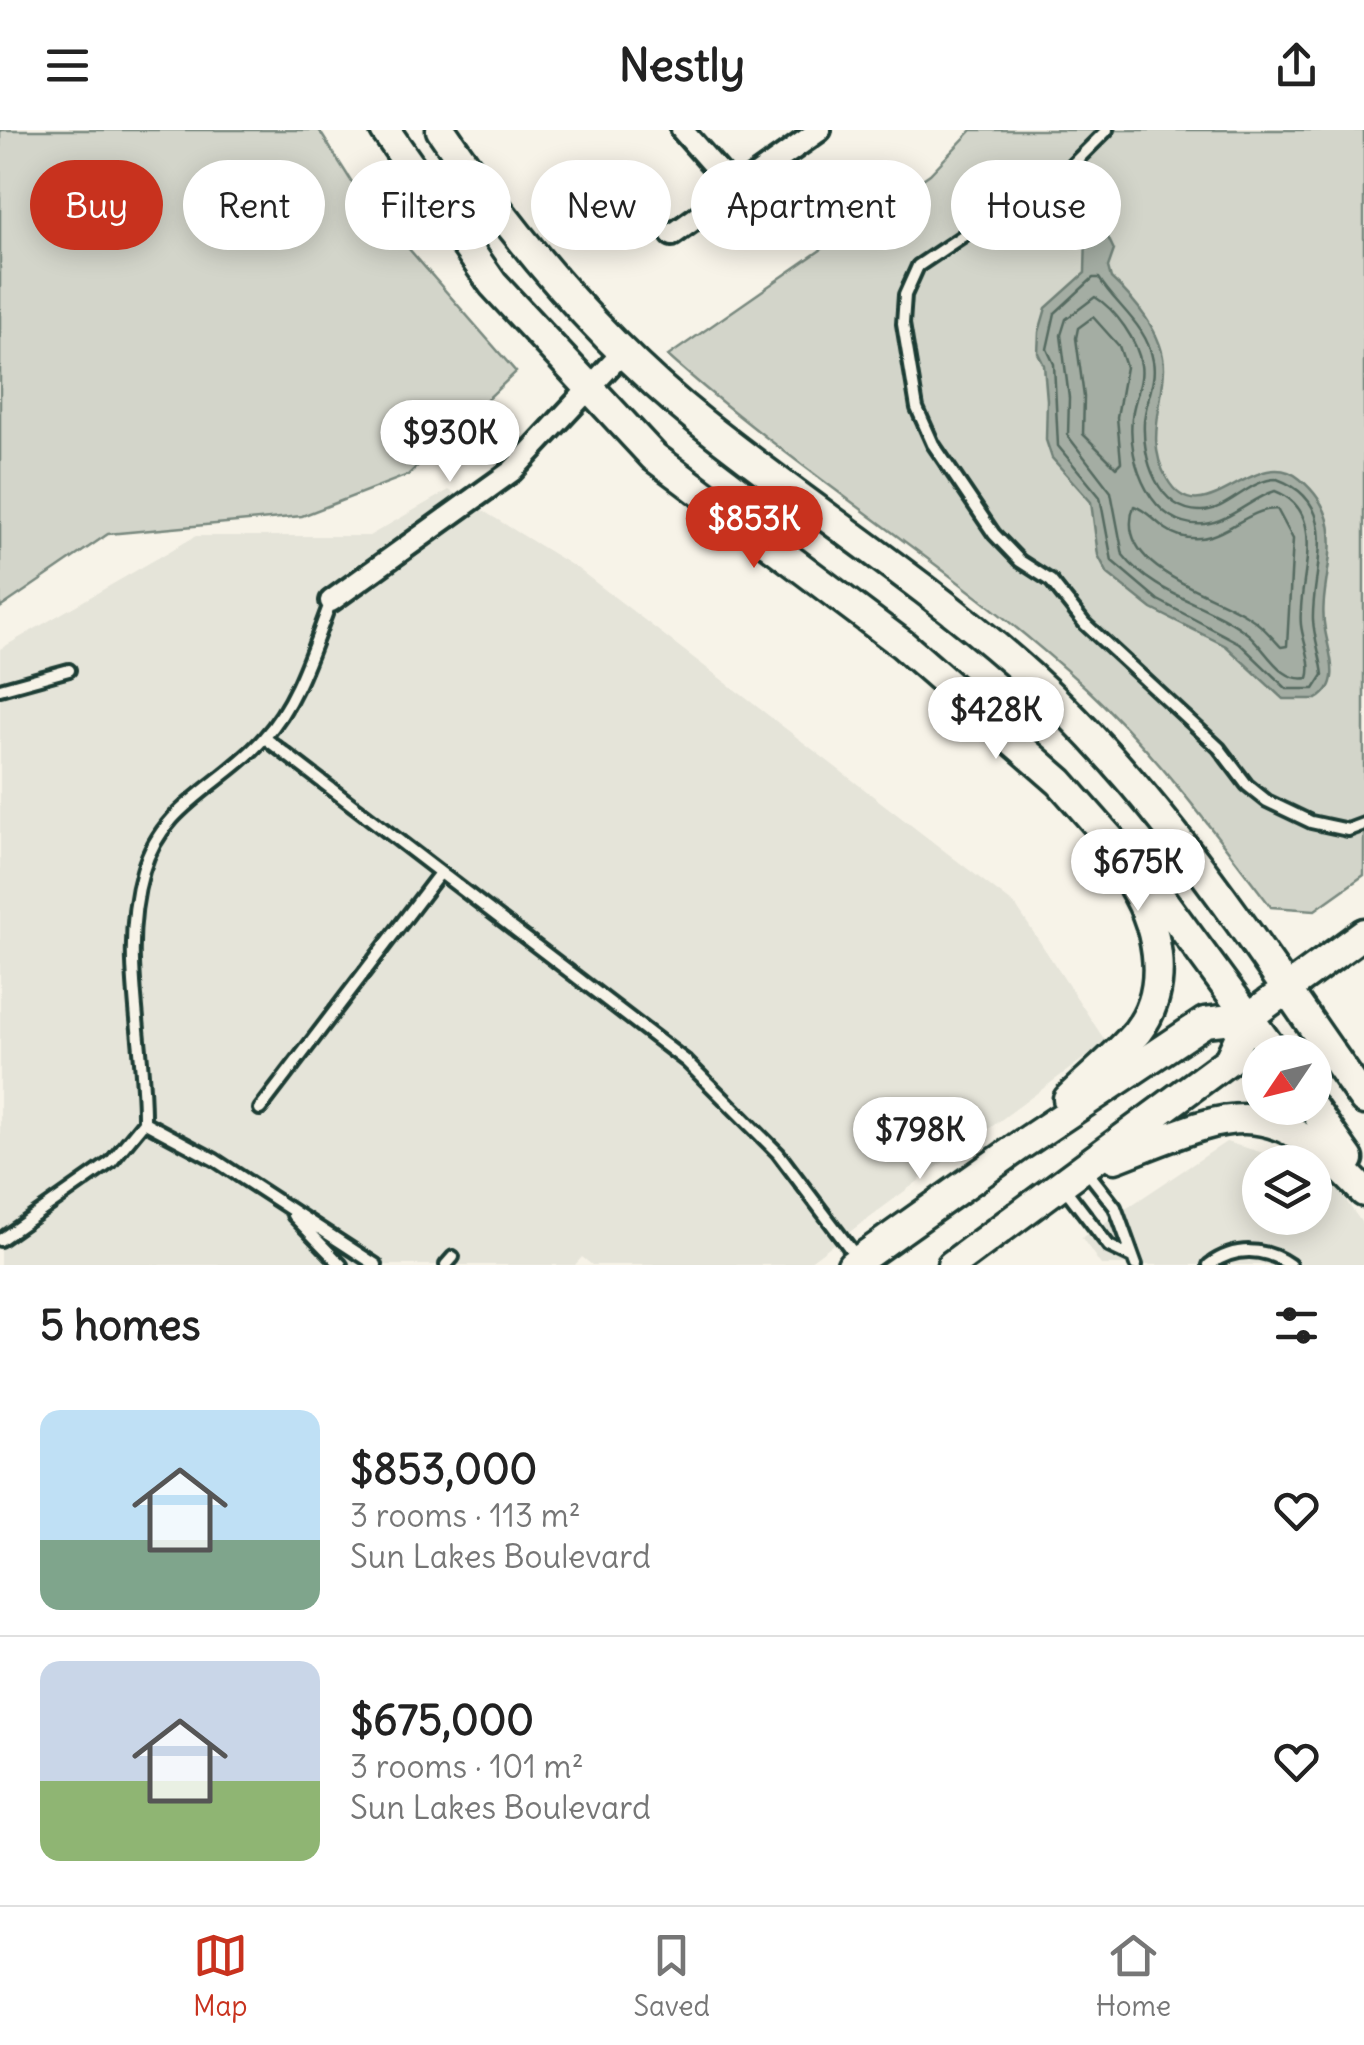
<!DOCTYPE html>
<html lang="en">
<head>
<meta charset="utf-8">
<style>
	body { margin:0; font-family:Delius,sans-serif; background:#f6f6f6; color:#222; height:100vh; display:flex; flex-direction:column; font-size:38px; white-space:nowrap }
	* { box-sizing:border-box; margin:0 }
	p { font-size:32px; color:#767676 }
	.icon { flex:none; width:55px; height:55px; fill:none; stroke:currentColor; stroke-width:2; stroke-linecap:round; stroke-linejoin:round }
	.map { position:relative; height:1135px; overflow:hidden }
	.details { display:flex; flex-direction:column; background:#fff; flex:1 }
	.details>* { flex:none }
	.top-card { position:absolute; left:30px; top:30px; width:1305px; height:90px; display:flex; gap:20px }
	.needle { width:65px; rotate:235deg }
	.controls { position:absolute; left:1242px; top:905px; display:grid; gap:20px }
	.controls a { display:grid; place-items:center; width:90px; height:90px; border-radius:50%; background:#fff; box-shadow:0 5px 25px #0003; font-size:50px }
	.price { position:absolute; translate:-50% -85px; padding:0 22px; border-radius:35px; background:#fff; color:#222; font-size:32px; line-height:65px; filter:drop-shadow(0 2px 5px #0008) }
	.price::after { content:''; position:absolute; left:50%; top:60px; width:30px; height:22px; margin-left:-15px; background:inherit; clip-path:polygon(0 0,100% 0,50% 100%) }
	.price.on { background:#c8321e; color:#fff }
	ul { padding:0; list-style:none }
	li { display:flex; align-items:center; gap:30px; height:250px; padding:0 40px }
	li+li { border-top:2px solid #e0e0e0 }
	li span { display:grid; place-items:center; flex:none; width:280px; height:200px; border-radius:20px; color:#555 }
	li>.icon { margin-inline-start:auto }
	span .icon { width:120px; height:120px; fill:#fffc; stroke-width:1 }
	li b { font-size:42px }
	h2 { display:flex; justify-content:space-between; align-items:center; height:120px; padding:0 40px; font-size:42px }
	.tag { padding:0 35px; border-radius:45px; background:#fff; box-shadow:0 5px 25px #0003; font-size:35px; line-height:90px }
	.tag.on { background:#c8321e; color:#fff }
	header { display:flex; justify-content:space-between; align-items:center; height:130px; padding:0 40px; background:#fff; font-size:45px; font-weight:700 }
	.tabs { display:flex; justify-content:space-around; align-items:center; height:140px; border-top:2px solid #e0e0e0; background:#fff; font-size:28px; color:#767676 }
	.tabs a { display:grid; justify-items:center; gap:5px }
	.tabs .on { color:#c8321e }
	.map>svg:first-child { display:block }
	.built { fill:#e5e4d9 }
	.green { fill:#d3d5ca; stroke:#79897f; stroke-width:2.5 }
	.water { fill:#a4ada3; stroke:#6f8077; stroke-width:2.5 }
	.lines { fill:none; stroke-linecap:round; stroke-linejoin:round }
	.shore { stroke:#546a60; stroke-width:2.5 }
	.lane-casing { stroke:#1f3d34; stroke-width:18 }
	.street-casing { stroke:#1f3d34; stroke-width:28 }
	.secondary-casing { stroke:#1f3d34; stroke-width:35 }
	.lane { stroke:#f7f3e8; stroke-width:10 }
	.street { stroke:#f7f3e8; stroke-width:20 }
	.secondary { stroke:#f7f3e8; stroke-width:28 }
</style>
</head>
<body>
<header><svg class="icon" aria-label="menu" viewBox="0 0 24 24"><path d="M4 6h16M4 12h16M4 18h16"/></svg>Nestly<svg class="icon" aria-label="share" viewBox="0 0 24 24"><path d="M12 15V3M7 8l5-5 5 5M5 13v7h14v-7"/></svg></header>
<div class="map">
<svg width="1364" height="1135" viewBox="0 0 1364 1135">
	<rect width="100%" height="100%" fill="#f7f3e8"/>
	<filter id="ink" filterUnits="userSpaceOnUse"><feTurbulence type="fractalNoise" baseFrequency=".01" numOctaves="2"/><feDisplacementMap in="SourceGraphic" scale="20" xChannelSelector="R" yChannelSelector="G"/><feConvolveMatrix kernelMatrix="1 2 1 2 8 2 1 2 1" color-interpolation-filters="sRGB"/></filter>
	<g filter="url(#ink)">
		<!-- built -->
		<path class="built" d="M449,360L578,439L1016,776L1106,912L805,1135H592L582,1127L575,1135H0V519L196,406H369Z
			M1226,1012L1294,1032H1260V1088H1315V1039L1326,1042L1364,1096V1135H1101L1082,1108Z"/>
		<!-- green -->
		<path class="green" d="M0,0H319L355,57L516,242L408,345L302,386L108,404L0,478Z
			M972,0H1364V745L1315,780L1271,777C1213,700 1156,623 1085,557C954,437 800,344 668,226L930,44Z"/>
		<!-- water -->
		<path class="water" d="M1094,99L1106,103L1114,120L1108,137L1111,148C1134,169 1164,204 1164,238C1163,278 1145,310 1167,349C1202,410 1255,311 1300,349C1357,396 1315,449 1325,500C1329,524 1343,554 1317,569H1283L1226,516L1152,479L1108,444L1098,425L1091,372L1052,328L1046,310L1047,270L1044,235L1038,223L1039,202L1046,178L1085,143L1086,104Z"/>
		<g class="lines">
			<!-- shore -->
			<path class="shore" d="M1093,148H1099C1116,176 1147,195 1153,231C1157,252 1145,272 1144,292C1142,327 1157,380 1200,381C1227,382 1249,349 1277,349C1345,374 1311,442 1313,490C1314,508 1321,527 1323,545L1314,559H1287L1239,513L1158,470L1112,431L1100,367L1058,316L1054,234L1047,219L1055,183Z
				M1095,167C1115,179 1138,211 1141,235C1144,253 1133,271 1132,288C1127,331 1151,400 1205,394C1230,391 1252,368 1275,361C1332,383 1296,453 1301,495C1303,512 1313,533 1308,548C1280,553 1267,520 1248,504C1209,473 1155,466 1123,425L1111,362L1068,306L1069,268L1061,205L1066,189Z
				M1093,187L1119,216L1126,237L1117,287L1121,332L1116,337L1083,304L1084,267L1076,208L1078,198Z
				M1134,376C1150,381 1160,400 1180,406C1221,418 1241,379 1277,379L1293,409L1287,516L1281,517C1270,505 1260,493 1246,485C1208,461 1112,437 1134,376Z"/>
			<!-- lane casing -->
			<g class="lane-casing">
				<path id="lane" d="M1107,0L1045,62L997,83L918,136L905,165L903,194L917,278L933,314L994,404L1020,431L1051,451L1085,494L1219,618L1247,655L1267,671L1311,692L1348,700L1364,694
					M0,559L69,540
					M265,608L686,931L778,1023L858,1129
					M260,979L440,743
					M144,992L215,1030L376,1135
					M1086,1040L1115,1077L1136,1135
					M1063,1056L1109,1116L1130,1126
					M293,1085L341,1135
					M0,1110L111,1032L144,992C145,908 119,824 143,741C162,674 222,656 264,608C298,571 313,517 331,471
					M446,1135L453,1127
					M1209,1135C1235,1116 1264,1117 1290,1135"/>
			</g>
			<!-- street casing -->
			<g class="street-casing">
				<path id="street" d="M682,0L734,59
					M672,105L820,0
					M331,471L512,341L624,221"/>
			</g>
			<!-- secondary casing -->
			<g class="secondary-casing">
				<path id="secondary" d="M385,0L493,154L654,327L902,514L1060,652L1155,760L1274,922
					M441,0C514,108 600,211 702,293C805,375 916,447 1015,533C1157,657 1256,818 1364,970
					M1068,969C1090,947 1117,926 1137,902C1173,856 1157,790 1127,747
					M1313,978L1349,1029
					M1115,1028C1234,982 1267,959 1364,1062
					M852,1135L1021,1015L1205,892L1249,887
					M952,1135L1229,930L1249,887L1364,803"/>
			</g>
			<!-- lane -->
			<use href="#lane" class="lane"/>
			<!-- street -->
			<use href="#street" class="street"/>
			<!-- secondary -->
			<use href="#secondary" class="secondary"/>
		</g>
	</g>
</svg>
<div class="controls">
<a><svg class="needle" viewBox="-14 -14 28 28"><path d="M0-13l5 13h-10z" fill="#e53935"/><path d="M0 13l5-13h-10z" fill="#767676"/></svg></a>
<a><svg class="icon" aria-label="layers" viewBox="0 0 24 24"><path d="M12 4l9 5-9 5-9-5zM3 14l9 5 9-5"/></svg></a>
</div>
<b class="price" style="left:450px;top:355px">$930K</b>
<b class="price on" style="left:754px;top:441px">$853K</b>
<b class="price" style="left:996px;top:632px">$428K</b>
<b class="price" style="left:1138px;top:784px">$675K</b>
<b class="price" style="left:920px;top:1052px">$798K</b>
<div class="top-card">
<a class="tag on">Buy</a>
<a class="tag">Rent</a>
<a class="tag">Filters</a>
<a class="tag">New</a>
<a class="tag">Apartment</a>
<a class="tag">House</a>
</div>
</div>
<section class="details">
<h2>5 homes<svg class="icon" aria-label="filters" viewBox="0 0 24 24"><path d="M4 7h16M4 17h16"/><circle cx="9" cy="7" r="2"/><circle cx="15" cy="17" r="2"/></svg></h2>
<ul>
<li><span style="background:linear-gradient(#bfe0f5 65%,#7fa58c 0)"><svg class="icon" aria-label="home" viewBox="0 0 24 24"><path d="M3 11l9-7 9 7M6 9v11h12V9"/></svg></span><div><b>$853,000</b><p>3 rooms · 113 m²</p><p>Sun Lakes Boulevard</p></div><svg class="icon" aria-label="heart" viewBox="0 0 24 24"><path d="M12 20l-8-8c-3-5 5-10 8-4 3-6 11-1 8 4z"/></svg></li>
<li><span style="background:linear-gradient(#c9d6e8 60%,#8fb573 0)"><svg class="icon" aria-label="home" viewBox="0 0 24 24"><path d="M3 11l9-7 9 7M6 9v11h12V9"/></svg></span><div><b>$675,000</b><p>3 rooms · 101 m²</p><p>Sun Lakes Boulevard</p></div><svg class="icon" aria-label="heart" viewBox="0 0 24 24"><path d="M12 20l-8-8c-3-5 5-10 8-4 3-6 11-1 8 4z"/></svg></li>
</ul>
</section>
<nav class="tabs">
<a class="on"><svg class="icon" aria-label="map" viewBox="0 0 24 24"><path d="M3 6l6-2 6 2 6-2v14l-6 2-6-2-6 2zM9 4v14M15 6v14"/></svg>Map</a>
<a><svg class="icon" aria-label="saved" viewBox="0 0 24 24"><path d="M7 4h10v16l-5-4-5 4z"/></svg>Saved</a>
<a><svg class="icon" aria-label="home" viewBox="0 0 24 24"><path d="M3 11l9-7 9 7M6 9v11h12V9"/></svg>Home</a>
</nav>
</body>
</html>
